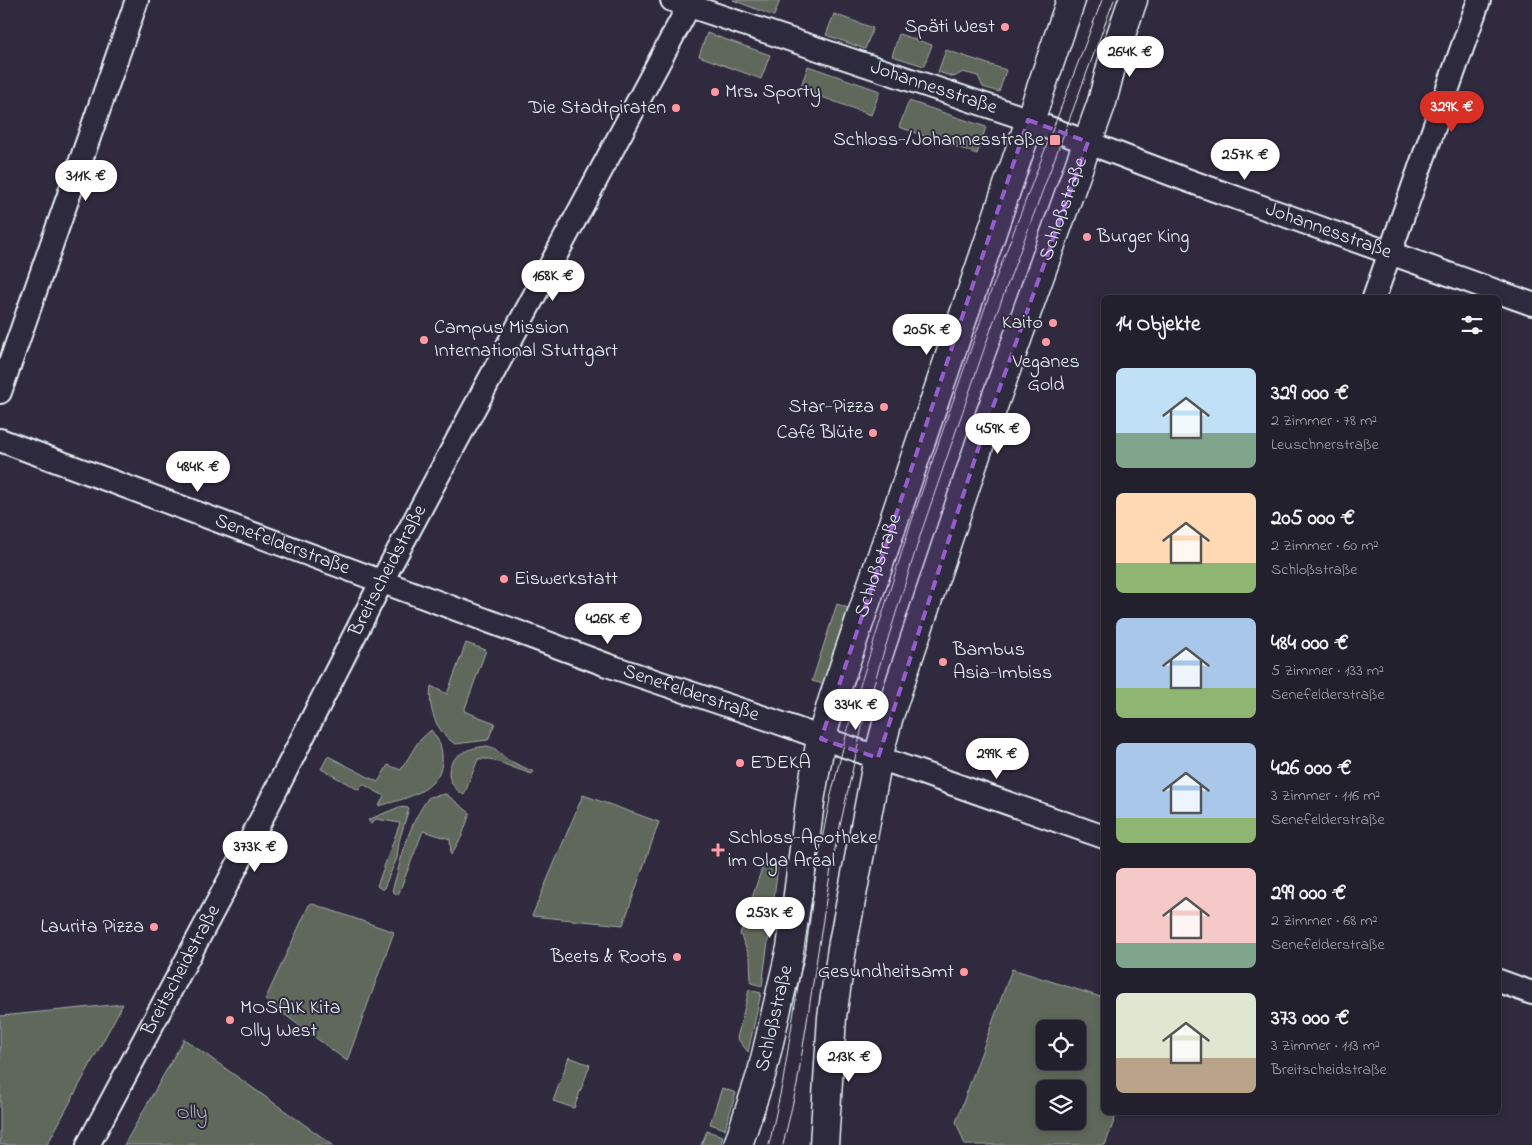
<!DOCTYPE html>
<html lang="de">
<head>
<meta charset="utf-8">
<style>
	body { margin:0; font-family:"Indie Flower",sans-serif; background:#2b2836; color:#f1f3f6; height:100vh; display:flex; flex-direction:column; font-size:19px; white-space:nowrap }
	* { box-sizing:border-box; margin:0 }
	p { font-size:16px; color:#a3a3aa }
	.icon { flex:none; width:28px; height:28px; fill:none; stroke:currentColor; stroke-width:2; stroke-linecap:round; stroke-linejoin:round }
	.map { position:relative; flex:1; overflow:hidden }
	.sheet { position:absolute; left:1101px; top:295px; width:400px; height:820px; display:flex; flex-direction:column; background:#23202e; border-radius:8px; box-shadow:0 2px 8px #0003,0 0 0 1px #403e4a }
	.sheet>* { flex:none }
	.controls { position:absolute; left:1036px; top:1020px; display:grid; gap:10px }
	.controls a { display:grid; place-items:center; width:50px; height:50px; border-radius:8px; background:#23202e; box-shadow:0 2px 8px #0003,0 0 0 1px #403e4a; font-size:25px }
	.price { position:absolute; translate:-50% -42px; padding:0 11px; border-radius:18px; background:#fff; color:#222; font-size:16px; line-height:32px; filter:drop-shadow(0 1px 2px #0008) }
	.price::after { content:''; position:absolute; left:50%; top:30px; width:15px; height:11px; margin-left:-8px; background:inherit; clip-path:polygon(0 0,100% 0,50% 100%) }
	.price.current { background:#d93025; color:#fff }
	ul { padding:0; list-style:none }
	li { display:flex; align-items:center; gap:15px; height:125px; padding:0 15px }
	li span { display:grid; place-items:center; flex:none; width:140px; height:100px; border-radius:8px; color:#555 }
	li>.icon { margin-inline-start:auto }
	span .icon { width:60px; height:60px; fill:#fffc; stroke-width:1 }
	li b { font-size:21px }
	h2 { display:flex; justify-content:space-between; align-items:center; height:60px; padding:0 15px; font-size:21px }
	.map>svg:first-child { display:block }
	.green { fill:#5f675a; stroke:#a4aca9; fill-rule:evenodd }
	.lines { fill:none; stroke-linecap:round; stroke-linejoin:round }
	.street-casing { stroke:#e8f1f8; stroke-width:26 }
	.secondary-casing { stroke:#e8f1f8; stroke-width:31 }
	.street { stroke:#2f2a3d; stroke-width:22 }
	.secondary { stroke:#2f2a3d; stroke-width:28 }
	.tram { stroke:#e8f1f8; stroke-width:1 }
	.marked { fill:#965dcd; fill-opacity:0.2; stroke:#965dcd; stroke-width:4; stroke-dasharray:10 6; stroke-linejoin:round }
	.poi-dot { fill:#ff9aa2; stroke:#2f2a3d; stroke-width:2 }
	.labels { text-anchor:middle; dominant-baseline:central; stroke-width:4; stroke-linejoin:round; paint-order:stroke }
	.poi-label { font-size:20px; fill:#e8f1f8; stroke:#2f2a3d; text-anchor:end }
	.street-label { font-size:20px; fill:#e8f1f8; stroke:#2f2a3d }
	.park-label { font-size:20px; fill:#b1bab9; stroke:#2f2a3d }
</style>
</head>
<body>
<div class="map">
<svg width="1532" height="1145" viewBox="0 0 1532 1145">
	<rect width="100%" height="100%" fill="#2f2a3d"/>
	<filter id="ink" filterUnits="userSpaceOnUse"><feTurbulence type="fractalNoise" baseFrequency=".02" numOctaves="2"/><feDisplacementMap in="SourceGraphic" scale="10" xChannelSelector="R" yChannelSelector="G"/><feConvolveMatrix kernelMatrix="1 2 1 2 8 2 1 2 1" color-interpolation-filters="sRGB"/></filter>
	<g filter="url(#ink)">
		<!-- green -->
		<path class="green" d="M733,0H780L774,16Z
			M834,14L873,28L865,49L826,35Z
			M707,33L770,55L761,79L699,56Z
			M899,34L932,45L924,66L892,56Z
			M946,50L1006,70L999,92L983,87L978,76L963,72L954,77L938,72Z
			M808,66L880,91L871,115L800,89Z
			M909,101L986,127L977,154L899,127Z
			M837,604L848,608L823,684L812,681Z
			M466,643L486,650L464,711L495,723L488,740L455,744C435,730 428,709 431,686L447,694Z
			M431,730C439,740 443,748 442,762C439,792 403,799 379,806L384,796L363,784L359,790L321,769L328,756L378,782L388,765L401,770L418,742Z
			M487,746L494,748L508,760L534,772L531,774L490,759H478L464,795C445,784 443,762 464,752C471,748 480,747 487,746Z
			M446,794L470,813L462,836L451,855L450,839L423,831L398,895L392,891C402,858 407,826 429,797Z
			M583,795L659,822L623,925L532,916Z
			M399,807L409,808L399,841L397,858L383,890L377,886L400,823L376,819L371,824L368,820Z
			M763,865L778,867L762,986L751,983L750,957L740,934Z
			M310,903L394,932L347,1061L265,1000Z
			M1012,969L1104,998V1112L1117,1113L1105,1145H965L956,1122ZM1045,1029H1078V1061H1045ZM1045,1089H1078V1121H1045Z
			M749,990L761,993L748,1052L737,1038Z
			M123,1004L47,1145H0V1016Z
			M184,1039L333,1145H124Z
			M569,1057L590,1065L574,1108L553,1101Z
			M722,1088L736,1093L725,1129L710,1124Z
			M707,1131L723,1136L720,1145H701Z"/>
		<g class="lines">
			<!-- street casing -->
			<g class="street-casing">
				<g id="street">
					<path id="s1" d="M672,0L1015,115L1184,179L1532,304"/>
					<path d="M1374,298L1479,0"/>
					<path d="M0,392L137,0"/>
					<path id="s2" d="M0,440L607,665L771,720L1104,837"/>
					<path d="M1499,981L1532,993"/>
					<path id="s3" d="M88,1145L247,847L382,581L692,0"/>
				</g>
			</g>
			<!-- secondary casing -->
			<g class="secondary-casing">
				<g id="secondary">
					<path id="s4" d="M738,1145L762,1072L791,948L811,795L821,739L833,699L1071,0"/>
					<path id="s5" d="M824,1145L832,1017L842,948L878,758L889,716L981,440L1102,102L1115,52L1133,0"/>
				</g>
			</g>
			<!-- street -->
			<use href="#street" class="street"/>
			<!-- secondary -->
			<use href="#secondary" class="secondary"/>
			<!-- tram -->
			<path class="tram" d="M769,1145L783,1081L818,860L830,799L854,705L909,529L988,299L1102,0
				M783,1145L797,1085L832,862L866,709L921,533L992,326L1114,0"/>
		</g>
	</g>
	<!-- marked area -->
	<path class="marked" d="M1028,120L1088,142L981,440L878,758L821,739Z"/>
	<!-- markers -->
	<g class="poi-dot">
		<circle cx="1005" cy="27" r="5"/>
		<circle cx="715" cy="92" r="5"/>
		<circle cx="676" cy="108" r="5"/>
		<rect x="1049" y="134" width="12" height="12" rx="2.5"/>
		<circle cx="1087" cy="237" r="5"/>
		<circle cx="1053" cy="323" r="5"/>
		<circle cx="424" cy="340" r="5"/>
		<circle cx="1046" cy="342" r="5"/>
		<circle cx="884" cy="407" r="5"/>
		<circle cx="873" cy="433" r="5"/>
		<circle cx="504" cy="579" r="5"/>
		<circle cx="943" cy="662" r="5"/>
		<circle cx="740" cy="763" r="5"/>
		<path d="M715.5 842.5h5v5h5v5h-5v5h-5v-5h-5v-5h5z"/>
		<circle cx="154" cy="927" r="5"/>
		<circle cx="677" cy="957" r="5"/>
		<circle cx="964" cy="972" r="5"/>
		<circle cx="230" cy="1020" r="5"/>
	</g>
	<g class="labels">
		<!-- poi labels -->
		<g class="poi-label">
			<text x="995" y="27">Späti West</text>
			<text x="725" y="92" text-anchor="start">Mrs. Sporty</text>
			<text x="666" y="108">Die Stadtpiraten</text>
			<text x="1044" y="140">Schloss-/Johannesstraße</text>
			<text x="1097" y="237" text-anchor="start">Burger King</text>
			<text x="1043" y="323">Kaito</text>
			<text x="434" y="328" text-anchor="start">Campus Mission<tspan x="434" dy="23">International Stuttgart</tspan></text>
			<text x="1046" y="362" text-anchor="middle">Veganes<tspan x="1046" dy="23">Gold</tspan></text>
			<text x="874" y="407">Star-Pizza</text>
			<text x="863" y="433">Café Blüte</text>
			<text x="514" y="579" text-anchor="start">Eiswerkstatt</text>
			<text x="953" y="650" text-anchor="start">Bambus<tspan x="953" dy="23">Asia-Imbiss</tspan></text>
			<text x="750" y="763" text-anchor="start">EDEKA</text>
			<text x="728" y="838" text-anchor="start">Schloss-Apotheke<tspan x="728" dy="23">im Olga Areal</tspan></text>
			<text x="144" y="927">Laurita Pizza</text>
			<text x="667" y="957">Beets &amp; Roots</text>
			<text x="954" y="972">Gesundheitsamt</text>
			<text x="240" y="1008" text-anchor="start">MOSAIK Kita<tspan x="240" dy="23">Olly West</tspan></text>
		</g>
		<!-- street labels -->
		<g class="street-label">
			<text stroke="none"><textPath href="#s1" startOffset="276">Johannesstraße</textPath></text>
			<text stroke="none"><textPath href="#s5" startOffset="971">Schloßstraße</textPath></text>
			<text stroke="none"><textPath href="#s1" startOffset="696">Johannesstraße</textPath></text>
			<text stroke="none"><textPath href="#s2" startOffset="301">Senefelderstraße</textPath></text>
			<text stroke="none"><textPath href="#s4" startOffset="598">Schloßstraße</textPath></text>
			<text stroke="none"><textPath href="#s3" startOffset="648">Breitscheidstraße</textPath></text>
			<text stroke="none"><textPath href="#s2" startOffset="736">Senefelderstraße</textPath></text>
			<text stroke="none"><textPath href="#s3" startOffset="198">Breitscheidstraße</textPath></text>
			<text stroke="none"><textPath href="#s4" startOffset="132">Schloßstraße</textPath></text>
		</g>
		<!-- park labels -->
		<g class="park-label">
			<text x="192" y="1113">Olly</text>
		</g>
	</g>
</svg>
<div class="controls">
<a><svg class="icon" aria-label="locate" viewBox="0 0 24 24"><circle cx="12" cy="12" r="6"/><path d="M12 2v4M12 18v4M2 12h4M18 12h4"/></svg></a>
<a><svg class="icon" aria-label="layers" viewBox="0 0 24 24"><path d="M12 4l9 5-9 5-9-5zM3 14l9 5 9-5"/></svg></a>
</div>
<b class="price" style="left:1130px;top:78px">264K €</b>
<b class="price current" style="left:1452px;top:133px">329K €</b>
<b class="price" style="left:1245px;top:181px">257K €</b>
<b class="price" style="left:86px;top:202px">311K €</b>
<b class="price" style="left:553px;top:302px">168K €</b>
<b class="price" style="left:927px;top:356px">205K €</b>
<b class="price" style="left:998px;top:455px">459K €</b>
<b class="price" style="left:198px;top:493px">484K €</b>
<b class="price" style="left:608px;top:645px">426K €</b>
<b class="price" style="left:856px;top:731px">334K €</b>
<b class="price" style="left:997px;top:780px">299K €</b>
<b class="price" style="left:255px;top:873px">373K €</b>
<b class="price" style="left:770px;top:939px">253K €</b>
<b class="price" style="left:849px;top:1083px">213K €</b>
<section class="sheet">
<h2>14 Objekte<svg class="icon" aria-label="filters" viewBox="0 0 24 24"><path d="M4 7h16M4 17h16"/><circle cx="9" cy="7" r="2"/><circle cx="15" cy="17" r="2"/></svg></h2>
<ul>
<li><span style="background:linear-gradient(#bfe0f5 65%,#7fa58c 0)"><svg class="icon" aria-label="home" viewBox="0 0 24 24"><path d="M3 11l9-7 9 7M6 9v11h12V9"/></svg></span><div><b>329 000 €</b><p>2 Zimmer · 78 m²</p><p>Leuschnerstraße</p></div></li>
<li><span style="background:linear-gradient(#ffd9b3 70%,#8fb573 0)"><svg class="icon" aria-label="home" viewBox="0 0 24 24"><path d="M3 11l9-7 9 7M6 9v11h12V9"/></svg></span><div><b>205 000 €</b><p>2 Zimmer · 60 m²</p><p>Schloßstraße</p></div></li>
<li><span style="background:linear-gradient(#a9c7e8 70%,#8fb573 0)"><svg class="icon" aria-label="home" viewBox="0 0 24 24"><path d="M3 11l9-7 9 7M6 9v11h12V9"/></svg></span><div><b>484 000 €</b><p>5 Zimmer · 133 m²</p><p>Senefelderstraße</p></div></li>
<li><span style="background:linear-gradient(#a9c7e8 75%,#8fb573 0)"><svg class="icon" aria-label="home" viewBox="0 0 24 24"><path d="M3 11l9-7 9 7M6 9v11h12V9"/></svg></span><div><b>426 000 €</b><p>3 Zimmer · 116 m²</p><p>Senefelderstraße</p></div></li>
<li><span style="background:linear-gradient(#f6c9c9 75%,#7fa58c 0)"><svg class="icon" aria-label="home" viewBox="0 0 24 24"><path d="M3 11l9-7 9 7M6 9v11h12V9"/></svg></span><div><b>299 000 €</b><p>2 Zimmer · 68 m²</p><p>Senefelderstraße</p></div></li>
<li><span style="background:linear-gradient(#dfe7d0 65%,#b9a48a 0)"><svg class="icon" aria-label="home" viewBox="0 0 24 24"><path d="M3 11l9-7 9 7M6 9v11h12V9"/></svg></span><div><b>373 000 €</b><p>3 Zimmer · 113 m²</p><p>Breitscheidstraße</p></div></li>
</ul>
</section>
</div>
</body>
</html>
